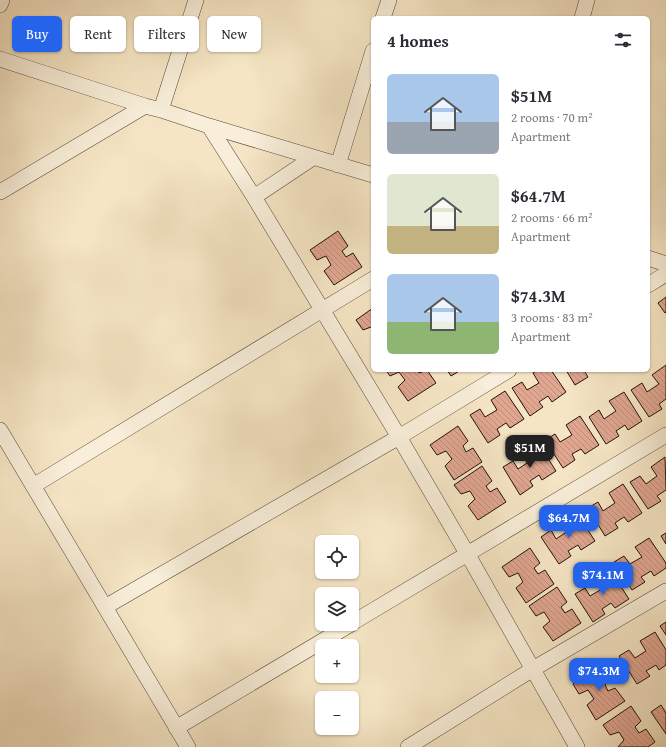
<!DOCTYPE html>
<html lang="en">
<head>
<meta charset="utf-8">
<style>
	body { margin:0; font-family:"Gentium Book Plus",serif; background:#f2f2f3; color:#2b2b33; height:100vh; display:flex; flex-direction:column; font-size:15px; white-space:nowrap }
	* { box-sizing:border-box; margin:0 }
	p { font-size:13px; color:#7c7c81 }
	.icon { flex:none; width:22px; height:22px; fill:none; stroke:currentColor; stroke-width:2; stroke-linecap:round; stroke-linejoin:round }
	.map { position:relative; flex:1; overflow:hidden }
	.sheet { position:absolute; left:371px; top:16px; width:279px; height:356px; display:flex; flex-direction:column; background:#fff; border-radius:6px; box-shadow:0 1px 3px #0004 }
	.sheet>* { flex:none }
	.hud { position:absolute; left:12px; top:16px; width:299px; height:36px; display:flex; gap:8px }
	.fabs { position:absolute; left:315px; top:535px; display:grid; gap:8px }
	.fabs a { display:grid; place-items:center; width:44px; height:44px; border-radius:6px; background:#fff; box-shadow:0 1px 3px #0004; font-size:20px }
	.price { position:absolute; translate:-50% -34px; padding:0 9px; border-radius:8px; background:#2563eb; color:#fff; font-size:13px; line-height:26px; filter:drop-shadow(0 1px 2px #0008) }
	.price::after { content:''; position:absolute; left:50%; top:24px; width:12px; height:9px; margin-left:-6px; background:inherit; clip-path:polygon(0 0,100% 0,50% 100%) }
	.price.active { background:#222; color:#fff }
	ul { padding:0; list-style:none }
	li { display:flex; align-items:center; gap:12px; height:100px; padding:0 16px }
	li span { display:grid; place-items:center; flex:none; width:112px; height:80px; border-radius:6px; color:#555 }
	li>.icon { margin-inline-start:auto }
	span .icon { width:48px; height:48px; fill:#fffc; stroke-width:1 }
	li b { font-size:17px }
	h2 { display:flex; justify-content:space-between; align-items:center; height:48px; padding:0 16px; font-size:17px }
	.chip { padding:0 14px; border-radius:6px; background:#fff; box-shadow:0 1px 3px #0004; font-size:14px; line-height:36px }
	.chip.active { background:#2563eb; color:#fff }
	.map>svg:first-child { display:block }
	.building { fill:url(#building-back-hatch); stroke:#22120b }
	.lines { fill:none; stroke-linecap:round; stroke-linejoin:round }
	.minor-casing { stroke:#574739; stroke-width:16 }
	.minor { stroke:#f8eed9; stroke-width:15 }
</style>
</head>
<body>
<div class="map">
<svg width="666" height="747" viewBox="0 0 666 747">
	<defs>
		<pattern id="building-back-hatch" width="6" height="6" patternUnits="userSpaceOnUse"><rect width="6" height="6" fill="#e0a690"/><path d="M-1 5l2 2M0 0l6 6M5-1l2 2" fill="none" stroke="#c08e7b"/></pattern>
	</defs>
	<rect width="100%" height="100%" fill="#f5e5c4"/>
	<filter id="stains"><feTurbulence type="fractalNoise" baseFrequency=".005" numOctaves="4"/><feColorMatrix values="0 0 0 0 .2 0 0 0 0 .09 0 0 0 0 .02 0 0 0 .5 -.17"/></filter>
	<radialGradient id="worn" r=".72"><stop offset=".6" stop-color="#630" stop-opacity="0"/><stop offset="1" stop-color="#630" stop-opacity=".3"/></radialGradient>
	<!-- building -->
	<path class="building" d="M338,231L348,246L342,251L346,257L353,253L362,267L334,285L324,271L331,265L326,256L317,260L310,250Z
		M666,297V312L665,313L658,303Z
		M373,308V329L371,327L363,330L356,320Z
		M666,365V399L659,404L662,409L649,417L631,390L642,383L647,392L659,384L652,375Z
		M386,370H418L419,373L427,370L436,383L408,401L398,387L405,380L399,372L390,376Z
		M447,370H461L451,376Z
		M537,370H551L566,392L552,402L548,396L539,402L543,407L530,416L512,388L522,382L527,390L539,383L533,373Z
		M566,370H588L585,372L588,377L575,385Z
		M505,391L524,419L510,428L506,423L497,429L500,435L488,443L470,415L480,409L485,417L497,410L491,400Z
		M624,392L642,421L628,430L625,425L616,431L619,436L606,444L589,417L599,410L604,419L616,411L609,401Z
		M580,416L599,445L585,454L581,449L572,454L575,460L563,468L545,440L555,434L560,442L572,435L566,425Z
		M458,426L468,441L463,446L466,452L473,448L482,462L454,480L445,466L452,459L446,451L437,455L430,445Z
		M538,443L556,471L542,480L539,475L530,481L533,486L520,495L503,467L513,461L518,469L530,461L523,452Z
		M665,457L666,490L657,496L661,501L648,509L630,482L640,476L646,484L657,476L651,467Z
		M482,466L492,481L486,486L490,492L497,488L506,502L478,520L468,506L475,499L470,491L461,494L454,485Z
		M623,484L642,513L628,522L624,517L615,523L618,528L605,536L588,508L598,502L603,511L615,503L609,493Z
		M576,512L595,541L581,550L578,545L568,551L571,556L559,564L541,537L551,530L556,539L568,531L562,521Z
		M666,533V544L661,536Z
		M649,538L666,563V568L654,576L651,571L641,577L645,582L632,590L614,562L624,556L630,564L642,557L635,547Z
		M530,548L540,563L534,568L538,574L545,570L554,584L526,603L516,588L523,582L518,573L509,577L502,567Z
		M610,570L629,599L615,608L611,603L602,609L605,614L593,622L575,594L585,588L590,596L602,589L596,579Z
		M557,587L567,602L561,607L565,613L572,609L581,623L553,641L543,627L550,621L544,612L536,616L529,606Z
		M666,622V635L660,626Z
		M655,632L666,650V665L659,670L656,665L646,671L650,676L637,684L619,656L629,650L635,658L646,651L640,641Z
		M600,665L611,680L605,685L608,691L615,688L625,701L596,720L587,705L594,699L588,690L579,694L573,684Z
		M661,705L666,713V734L651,712Z
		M631,706L641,721L635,727L639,733L646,729L655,742L648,747H618L624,740L619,732L610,735L603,725Z"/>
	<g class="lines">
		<!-- minor casing -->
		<g class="minor-casing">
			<path id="minor" d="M0,5L2,0
				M383,18L389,0
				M582,18L587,0
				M0,59L145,106L161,110L209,126L373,175
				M161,110L196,0
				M209,126L254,197L399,437L468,555L577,747
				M338,165L373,51
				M0,192L145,106
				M254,197L314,157
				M648,258L666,264
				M648,285L666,274
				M0,430L188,747
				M33,486L373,279
				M105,607L399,437L509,370
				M352,623L666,435
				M176,728L351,624
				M408,747L533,669L666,591"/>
		</g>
		<!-- minor -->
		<use href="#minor" class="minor"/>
	</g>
	<rect width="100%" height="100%" filter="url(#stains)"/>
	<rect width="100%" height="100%" fill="url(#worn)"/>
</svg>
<div class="fabs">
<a><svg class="icon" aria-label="locate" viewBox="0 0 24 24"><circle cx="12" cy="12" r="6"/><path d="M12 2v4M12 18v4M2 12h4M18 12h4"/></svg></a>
<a><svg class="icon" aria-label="layers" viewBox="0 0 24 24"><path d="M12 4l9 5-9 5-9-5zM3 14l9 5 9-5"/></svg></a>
<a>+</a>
<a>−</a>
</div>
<b class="price active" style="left:530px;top:469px">$51M</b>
<b class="price" style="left:569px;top:539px">$64.7M</b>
<b class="price" style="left:603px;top:596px">$74.1M</b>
<b class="price" style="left:599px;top:692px">$74.3M</b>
<div class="hud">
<a class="chip active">Buy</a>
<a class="chip">Rent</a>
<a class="chip">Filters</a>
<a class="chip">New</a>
</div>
<section class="sheet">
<h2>4 homes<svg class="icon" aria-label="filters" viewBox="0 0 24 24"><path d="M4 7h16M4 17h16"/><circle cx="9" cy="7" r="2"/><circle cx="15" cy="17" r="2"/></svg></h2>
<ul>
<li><span style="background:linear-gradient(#a9c7e8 60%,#9aa5b1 0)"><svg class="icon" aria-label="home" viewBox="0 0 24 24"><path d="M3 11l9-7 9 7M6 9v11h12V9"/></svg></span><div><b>$51M</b><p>2 rooms · 70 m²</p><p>Apartment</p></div></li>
<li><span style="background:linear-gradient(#dfe7d0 65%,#c2b280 0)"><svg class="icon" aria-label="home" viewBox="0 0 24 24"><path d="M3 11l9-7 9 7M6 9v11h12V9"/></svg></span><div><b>$64.7M</b><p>2 rooms · 66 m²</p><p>Apartment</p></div></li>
<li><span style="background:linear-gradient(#a9c7e8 60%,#8fb573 0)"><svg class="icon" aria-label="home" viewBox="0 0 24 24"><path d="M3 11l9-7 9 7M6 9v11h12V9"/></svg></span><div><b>$74.3M</b><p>3 rooms · 83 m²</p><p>Apartment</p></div></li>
</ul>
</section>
</div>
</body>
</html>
